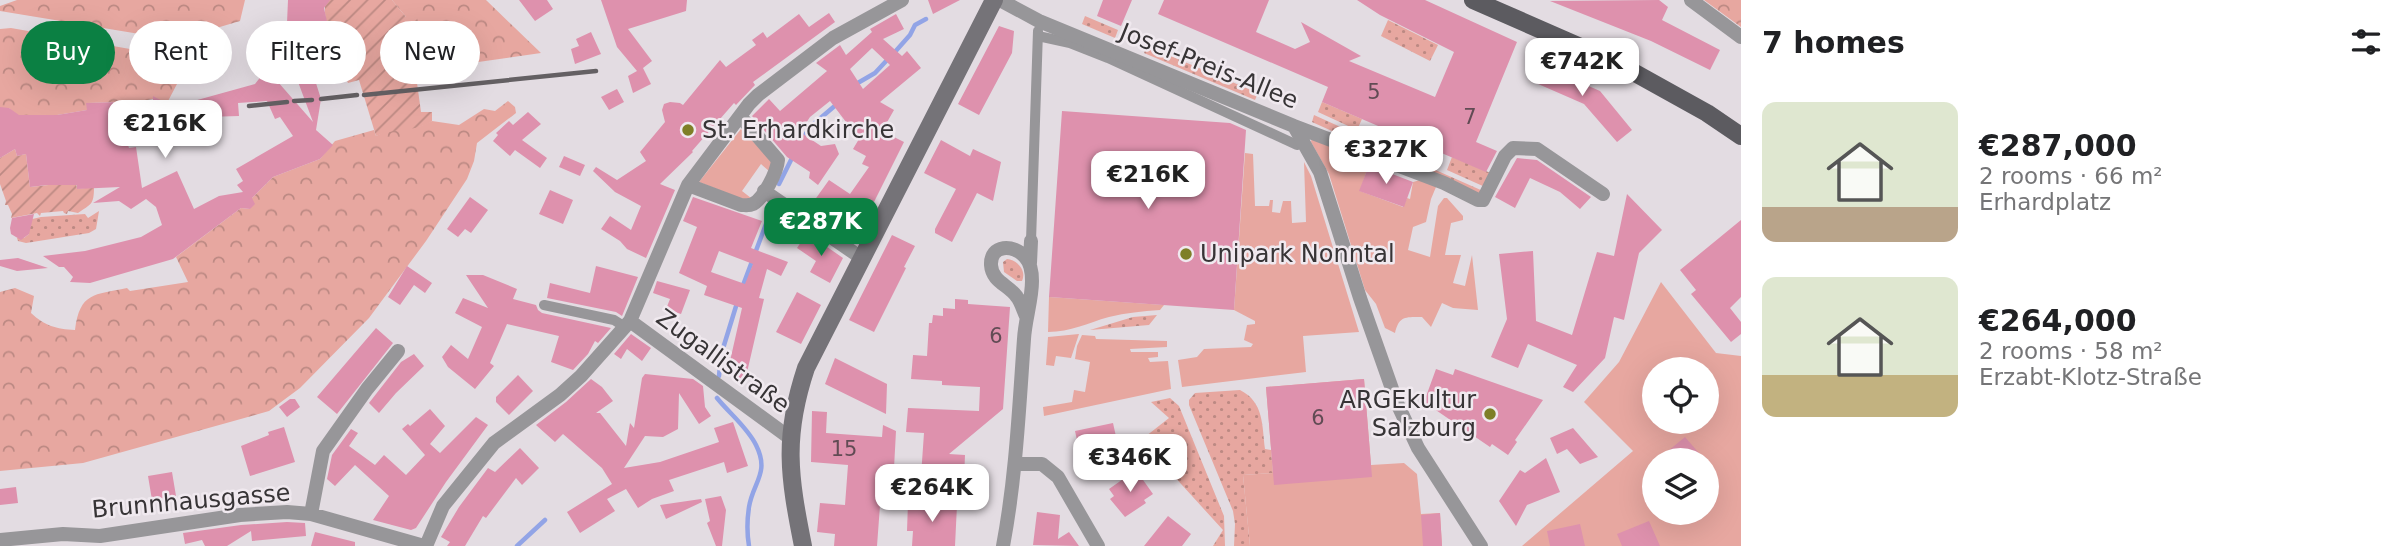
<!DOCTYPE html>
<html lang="en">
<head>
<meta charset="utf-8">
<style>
	body { margin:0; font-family:"DejaVu Sans",sans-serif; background:#f6f6f6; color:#202124; height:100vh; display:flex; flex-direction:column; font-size:26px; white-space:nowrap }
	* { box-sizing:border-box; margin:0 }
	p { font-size:23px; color:#757577 }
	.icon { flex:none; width:38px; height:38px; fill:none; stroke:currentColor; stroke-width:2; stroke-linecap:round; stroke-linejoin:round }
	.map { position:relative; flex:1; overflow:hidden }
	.panel { display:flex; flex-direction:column; background:#fff; width:665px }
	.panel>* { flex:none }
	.guide { position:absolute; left:21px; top:21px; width:665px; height:63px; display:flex; gap:14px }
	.fabs { position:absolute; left:1642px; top:357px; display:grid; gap:14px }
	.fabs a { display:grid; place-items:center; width:77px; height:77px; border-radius:50%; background:#fff; box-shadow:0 7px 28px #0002; font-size:35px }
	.price { position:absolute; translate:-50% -60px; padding:0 16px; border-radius:14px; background:#fff; color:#222; font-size:23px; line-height:46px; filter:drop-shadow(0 2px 4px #0008) }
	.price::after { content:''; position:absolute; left:50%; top:42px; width:21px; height:16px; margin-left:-10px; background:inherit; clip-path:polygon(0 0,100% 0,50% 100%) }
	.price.on { background:#0b8043; color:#fff }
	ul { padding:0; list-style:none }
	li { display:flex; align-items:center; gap:21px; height:175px; padding:0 21px }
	li span { display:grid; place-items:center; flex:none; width:196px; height:140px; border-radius:14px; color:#555 }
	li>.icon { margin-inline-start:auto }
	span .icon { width:84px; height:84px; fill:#fffc; stroke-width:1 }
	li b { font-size:30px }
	h2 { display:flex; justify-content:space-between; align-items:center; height:84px; padding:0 21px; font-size:30px }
	.chip { padding:0 24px; border-radius:32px; background:#fff; box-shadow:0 7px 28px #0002; font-size:24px; line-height:63px }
	.chip.on { background:#0b8043; color:#fff }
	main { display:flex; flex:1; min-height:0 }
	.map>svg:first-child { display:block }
	.grass { fill:url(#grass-dots) }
	.forest { fill:url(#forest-crowns) }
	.park { fill:#e7a7a0; fill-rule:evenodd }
	.garden { fill:url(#garden-furrows) }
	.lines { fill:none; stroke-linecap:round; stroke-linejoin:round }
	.stream { stroke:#92a4e6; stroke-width:4.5 }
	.building { fill:#de91ad; fill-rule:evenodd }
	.pedestrian { stroke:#979699; stroke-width:10 }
	.minor { stroke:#979699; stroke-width:14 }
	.secondary { stroke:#757378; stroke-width:18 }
	.primary { stroke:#5c5b60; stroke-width:18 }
	.rail { stroke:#646063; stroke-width:4.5 }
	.poi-dot { fill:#7e7f27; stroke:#f0e9ef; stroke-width:2.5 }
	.labels { text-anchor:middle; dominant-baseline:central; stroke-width:5; stroke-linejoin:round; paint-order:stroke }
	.number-label { font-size:21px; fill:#614b54 }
	.street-label { font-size:24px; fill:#373436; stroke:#f0e9ef }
	.poi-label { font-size:24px; fill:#373436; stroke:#f0e9ef; text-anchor:start }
</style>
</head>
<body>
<main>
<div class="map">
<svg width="1741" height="546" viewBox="0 0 1741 546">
	<defs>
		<pattern id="grass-dots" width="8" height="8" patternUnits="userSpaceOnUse" patternTransform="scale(1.75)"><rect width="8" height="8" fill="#e7a7a0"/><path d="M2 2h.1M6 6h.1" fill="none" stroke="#bc8983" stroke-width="1.8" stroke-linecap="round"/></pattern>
		<pattern id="forest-crowns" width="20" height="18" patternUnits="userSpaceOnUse" patternTransform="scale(1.75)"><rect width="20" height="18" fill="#e7a7a0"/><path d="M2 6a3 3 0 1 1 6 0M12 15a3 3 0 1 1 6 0" fill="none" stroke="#bc8983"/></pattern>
		<pattern id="garden-furrows" width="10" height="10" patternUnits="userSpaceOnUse" patternTransform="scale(1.75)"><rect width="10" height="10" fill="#e7a7a0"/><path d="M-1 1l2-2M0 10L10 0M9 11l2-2" fill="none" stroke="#bc8983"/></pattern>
	</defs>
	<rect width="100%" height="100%" fill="#e3dce2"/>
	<!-- grass -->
	<path class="grass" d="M1085,16L1118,30L1115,38L1082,24Z
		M1388,20L1438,45L1430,61L1381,36Z
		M1147,46L1258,93L1255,100L1144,53Z
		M1322,102L1362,119L1357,130L1318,112Z
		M1314,115L1356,134L1354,141L1312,122Z
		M1385,129L1439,151L1432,163L1380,141Z
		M1379,145L1483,191L1481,196L1378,151Z
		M1452,157L1493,174L1485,187L1447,170Z
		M99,211L96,229L89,233L26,243L18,241L17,238H24L29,234L28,220L41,217L85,214L88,218Z
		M1007,259C1017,260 1027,270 1022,281H1017L1004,272L1003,262Z
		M1157,315L1149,325L1090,330L1133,317Z
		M1240,390C1264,402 1262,425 1265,449L1271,450L1273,473L1243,475L1250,546H1234L1235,524L1233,511L1189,405V400L1195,393Z
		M1170,398L1179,406L1224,516L1225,546H1213L1223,530L1141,440L1169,418L1151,402Z"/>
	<!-- forest -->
	<path class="forest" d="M17,0H245L240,21L176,40L0,11V6Z
		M392,0H486L541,53L415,71L410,32L416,29Z
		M1704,0H1741V27Z
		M11,28L130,49L152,61L173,65L176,74L173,82L177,84L167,103L153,99L120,105L119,102L87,103V110L57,115L15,116L9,108L0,110V29Z
		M508,101L515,107L516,113L477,143L474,161L467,179L426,241L369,318L300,388L269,411L83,463L0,471V292L15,288L34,296L31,313C45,326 56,329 75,330C80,292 94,295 127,288L130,291L188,282L176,257L241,208L250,209L252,198L273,177L320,159L335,141L374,130L376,136L388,130L421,126L432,121L459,125L484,109L495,111Z"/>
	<!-- park -->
	<path class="park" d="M741,129L770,159L772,164L769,171L761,164L742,191L751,198L747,201L699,182Z
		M1312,136L1371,158L1360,191L1403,207L1407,198L1410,199L1413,182L1424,179L1436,187L1431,199L1426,222L1413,227L1408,250L1430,257L1438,206L1444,198H1447L1463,216V220L1451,223L1445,255H1461L1453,283L1465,286L1472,255L1478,310L1453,308L1442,303L1431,327L1422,317C1405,317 1399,316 1395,333L1385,328L1376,304L1365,290L1329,174L1311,142Z
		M1245,153L1253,154L1255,206H1269L1270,200H1273L1272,212L1280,213L1283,201H1291L1292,223L1306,222L1304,162L1311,176L1359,332L1303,336L1306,372L1182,387L1178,360L1197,357L1204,349L1251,347L1253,344L1244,340L1247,325L1255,324V321L1234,310Z
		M1661,282L1716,353L1741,356V546H1522L1633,451L1584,402L1619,362ZM1654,369H1706V422H1654ZM1654,460H1706V513H1654Z
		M1049,297L1164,305L1160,310C1142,311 1126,313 1109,317C1087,323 1071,332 1048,332Z
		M1079,334L1071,358L1056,356L1054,366L1046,365L1048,337Z
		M1082,335L1095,336L1096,339L1167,341V347L1130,349L1131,352H1158V357L1148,358L1150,362L1168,361L1171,389L1044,416L1043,407L1072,402L1074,390L1085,392L1090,362L1075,359L1077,346Z
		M1364,379L1371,465L1404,463L1417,474L1421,514L1440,513L1442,546H1250L1243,475L1273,473L1266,387Z"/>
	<!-- garden -->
	<path class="garden" d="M326,0H392L406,17L412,15L417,18L419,25L410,32L421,112H432V121C417,132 394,128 376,136L359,80L348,83C340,62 320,21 326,0Z
		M15,149L17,156L26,154L30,187L76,182L77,189L94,187C94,205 91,204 78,213L68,211L67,214L64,213L63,211L41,213L40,216L37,213L11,218L12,214L8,205H5L6,201L0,184V158Z"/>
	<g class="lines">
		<!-- stream -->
		<path class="stream" d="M894,53L910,35L915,25L926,19
			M856,84L875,73L888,59
			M802,140L810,127L837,104
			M779,184L793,156
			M742,288L772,208
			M719,376L721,355L737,303
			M717,398C730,414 747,427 756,445C770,473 753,482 749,507C747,520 747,534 749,546
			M517,546L545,520"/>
	</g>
	<!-- building -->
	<path class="building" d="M288,0H330L324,8L328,26L296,36L315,80L321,99L316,130L333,145L320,159L273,177L252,198L255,204L250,209L241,208L173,259L90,283L70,282L73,277L64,267H59L43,256L85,251L141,237L162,225L156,207L146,199L131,209L119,201L93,203L120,187L77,189V185H47L30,187L26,154L17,156L15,149L0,158V107L9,108L19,115H57L87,110L86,103L119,102L123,145H128L129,148L136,147L142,188L177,171L194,209L219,196L243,192L237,185L243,181L236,169L293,136L280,117L275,119L267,101L238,103L239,116L206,117L177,125L172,107L255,84L262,75L266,73L271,74L313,122L285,47L290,34L287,23Z
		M519,0H547L553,9L535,21Z
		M601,0H687L686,11L628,29L652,61L643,68L651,84L633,93L628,76L637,71L617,47Z
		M928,0H960L933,14Z
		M1103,0H1132L1121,26L1097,16Z
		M1164,0H1269L1256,32L1295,49L1310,42L1301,22L1361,56L1349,61L1435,97L1454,52L1380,15L1357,0H1425L1517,42L1476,142L1497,151L1486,172L1322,102L1328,87L1158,14Z
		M1659,0L1668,7L1662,20L1720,50L1710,70L1651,41L1550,1Z
		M829,13L835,22L753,82L755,85L736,105L734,103L692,151L693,152L660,184L675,190L646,258L627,249L620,241L601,229L610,216L631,230L641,206L615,192L593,171L596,167L617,180L646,161L640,152L665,122L662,110L664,104L670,102L680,103L683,105L720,60L726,67L756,45L752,40L763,32L767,38L799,14L809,27Z
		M896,14L904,29L883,39L902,56L907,51L921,68L880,102L894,110L882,131L904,142L856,238L836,225L839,219L814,201L829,180L850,194L869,167L862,164L866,156L853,149L859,139L830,101L810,117L800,132L821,146L835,144L839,154L818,185L809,178L810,172L787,157L752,116L769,99L780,111L827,71L816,63L840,45L846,55L872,32L870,29ZM872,48L890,65L863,89L850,69Z
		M999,26L1014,31L1012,53L979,115L958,104Z
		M591,32L601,54L575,64L571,49L579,46L576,39Z
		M157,37L176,40L173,65L152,61Z
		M1539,59L1554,66L1552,70L1600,91L1632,130L1617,142L1584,104L1529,80Z
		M617,89L624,102L609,110L601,97Z
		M153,96L168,104L165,112L153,113Z
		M1062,111L1230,123L1246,130L1234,310L1049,297Z
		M528,112L541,124L522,140L547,158L540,168L515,150L510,156L493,141L498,135L496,133L509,121L513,125Z
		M941,140L970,156L973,149L1001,162L993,201L977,193L952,242L935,233V229L956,189L924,173Z
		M564,156L585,165L580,176L559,167Z
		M1517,158L1537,160L1591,197L1580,209L1560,192L1530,178L1515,208L1495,197Z
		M1369,165L1413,182L1404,207L1359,191Z
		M550,190L573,200L563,224L539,214Z
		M1627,194L1662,230L1639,253L1624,320L1614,317L1605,358L1573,392L1563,387L1577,365L1528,344L1518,368L1491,357L1507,319L1499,254L1533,251L1536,321L1572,335L1597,252L1614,256Z
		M470,197L488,210L471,233L465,229L458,237L447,229Z
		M693,197L762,221L751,248L788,262L781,276L767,269L759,298L764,299L745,381L733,378L734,371L728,370L742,308L704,295L707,286L679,273L697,227L683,221ZM719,251L753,264L745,284L711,272Z
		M34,214L29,234L21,240L11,234L10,228L12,218Z
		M1741,220V297L1730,308L1741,322V334L1731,342L1691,294L1696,290L1680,270Z
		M807,233L843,258L830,283L810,272L816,261L797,248Z
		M892,235L915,246L904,267L906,268L874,332L849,320Z
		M18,258L48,268L17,271L0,266V260Z
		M407,266L432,283L425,293L414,285L400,305L388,297Z
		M596,266L638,277L622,316L616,312L547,298L550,283L590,293Z
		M466,275H483L517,289L513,299L536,305L538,310L542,313L611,328L598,343L595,341L588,354L573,370L551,362L559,336L507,324L490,363L494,366L475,389L448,367L442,357L451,345L468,359L482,327L455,313L463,298L488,308Z
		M657,281L690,290L681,314L666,309L670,299L653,293Z
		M797,292L821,305L801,344L776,332Z
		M955,299L968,300V304L1010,307L1003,409L949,454L965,455L964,479L921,476L924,433L906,432L908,408L979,411L980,387L942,385V381L911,379L913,355L927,356L929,323H932L933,315L943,316V308L955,309Z
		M376,328L393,343L337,414L317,397Z
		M631,334L651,348L642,361L627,349L621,359L614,354Z
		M414,354L424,366L396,393L379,413L369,403L401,362Z
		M835,358L887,384L886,414L825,384Z
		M1436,369L1453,375L1455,369L1543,400L1515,440L1517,442L1508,455L1492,444L1490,447L1424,402Z
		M645,374L693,379L703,386L705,407L711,416L699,424L679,393L678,429L663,437L645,436L624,468L660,462L719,442L714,428L733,422L748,466L727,473L724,462L669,480L674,491L652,499L638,508L626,489L607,499L615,511L580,533L567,512L612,484L602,468L563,434L555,442L536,425L566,402L591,379L602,387L613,401L596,413H600L626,446L630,423L634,428L642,378Z
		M518,375L533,391L509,415L496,402V397Z
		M1364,379L1372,477L1274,485L1266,387Z
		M290,399H295L300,407L287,417L279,407Z
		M430,409L445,426L430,444L440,453L476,417L488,425L446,482L416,528L411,530L373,520L389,496L355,465L335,486L327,479L332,455L351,429L358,433L349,446L375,465L384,455L406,475L425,455L402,429L408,424L410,426Z
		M812,411L827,412L826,433L882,437L883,425L896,431L894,468L883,465L877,546H834L835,534L817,532L820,503L845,505L848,465L811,462Z
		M1113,423L1119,450L1108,453L1109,457L1093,460L1092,456L1081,458L1075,431Z
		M284,427L295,462L250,476L241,446L269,435L268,432Z
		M1573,428L1598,457L1580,464L1567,449L1557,454L1550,438Z
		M1685,437L1705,460H1657Z
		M520,448L539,468L522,485L516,478L486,518L483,516L465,546H447L450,542L441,537L459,507L488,468L495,472Z
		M1546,458L1560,492L1527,505L1516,526L1499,501L1520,470L1525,473Z
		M1136,470L1153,494L1144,500L1146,503L1125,517L1110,499L1114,496L1109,489Z
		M172,472L176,496L152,500L148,476Z
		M16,487L18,503L0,505V489Z
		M721,496L726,510L722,546H716L707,523L710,521L705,499Z
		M701,499L702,502L666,519L660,505Z
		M908,503L957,505L955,546H912L913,531H907Z
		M1037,512L1060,515L1058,539L1069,532L1079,546L1033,545Z
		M1440,513L1442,546H1423L1421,515Z
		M1168,516L1191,534L1182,546H1144Z
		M1649,521L1660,546H1622L1617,534Z
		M287,522L305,523L306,536L252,541L251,531L227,546H205L202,540L185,544L183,533L241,525Z
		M1580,524L1585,546H1550L1547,531Z
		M315,532L355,542V546H311Z"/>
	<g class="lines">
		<!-- pedestrian -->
		<path class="pedestrian" d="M1038,36L1070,43L1108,58L1297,145
			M1031,241L1038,31
			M544,305L614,320L625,327"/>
		<!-- minor -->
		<path class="minor" d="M1000,0L1039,21L1294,126L1444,183L1478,200H1483L1505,156L1513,148L1537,149L1603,194
			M1691,0L1741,37
			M1294,126L1320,172L1360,298L1397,403L1418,448L1481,546
			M688,185L741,205C745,205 749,206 753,204C764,198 777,172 778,160L740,116
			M764,191L863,259
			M1030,263L1031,241
			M630,321L790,438
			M1016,464H1042L1058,477L1098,546
			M311,514L323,451L367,389L398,351
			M0,540L63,534L100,536L240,515L287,512L311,514L424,546
			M426,546L443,506L494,443L560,395L581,376L630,321L688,185L749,104L758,95L833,38L902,0
			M1003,546C1016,477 1019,409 1024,339C1025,320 1032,300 1032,281C1032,272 1031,263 1025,257C1014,244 990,244 991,265C992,282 1009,285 1017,297C1021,302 1023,310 1026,316"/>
		<!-- secondary -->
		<path class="secondary" d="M803,546C789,476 783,437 806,368L994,0"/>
		<!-- primary -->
		<path class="primary" d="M1473,0L1617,63L1707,113L1741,136"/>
		<!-- rail -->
		<path class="rail" d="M364,95L596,71
			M321,99L357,95
			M294,101L312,100
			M249,106L287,102"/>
	</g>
	<!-- markers -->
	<g class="poi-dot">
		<circle cx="688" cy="130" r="7"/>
		<circle cx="1186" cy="254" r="7"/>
		<circle cx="1490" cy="414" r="7"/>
	</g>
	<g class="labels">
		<!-- number labels -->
		<g class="number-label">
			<text x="1374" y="92">5</text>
			<text x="1470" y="117">7</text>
			<text x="996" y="336">6</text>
			<text x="1318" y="418">6</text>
			<text x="844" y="449">15</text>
		</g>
		<!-- street labels -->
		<g class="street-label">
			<text transform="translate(1209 66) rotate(22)">Josef-Preis-Allee</text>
			<text transform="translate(723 361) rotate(36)">Zugallistraße</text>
			<text transform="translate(191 501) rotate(-5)">Brunnhausgasse</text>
		</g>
		<!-- poi labels -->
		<g class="poi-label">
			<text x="702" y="130">St. Erhardkirche</text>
			<text x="1200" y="254">Unipark Nonntal</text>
			<text x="1476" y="400" text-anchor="end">ARGEkultur<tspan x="1476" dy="28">Salzburg</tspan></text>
		</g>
	</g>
</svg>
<div class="fabs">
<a><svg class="icon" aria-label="locate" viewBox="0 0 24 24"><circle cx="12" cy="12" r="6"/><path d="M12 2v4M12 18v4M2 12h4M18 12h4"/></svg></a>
<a><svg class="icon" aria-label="layers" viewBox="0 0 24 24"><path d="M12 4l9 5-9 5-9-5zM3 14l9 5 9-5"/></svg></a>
</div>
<b class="price" style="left:1582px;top:98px">€742K</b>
<b class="price" style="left:165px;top:160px">€216K</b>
<b class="price" style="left:1386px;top:186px">€327K</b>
<b class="price" style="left:1148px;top:211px">€216K</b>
<b class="price on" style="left:821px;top:258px">€287K</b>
<b class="price" style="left:1130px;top:494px">€346K</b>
<b class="price" style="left:932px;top:524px">€264K</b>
<div class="guide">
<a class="chip on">Buy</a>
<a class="chip">Rent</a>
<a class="chip">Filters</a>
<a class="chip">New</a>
</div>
</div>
<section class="panel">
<h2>7 homes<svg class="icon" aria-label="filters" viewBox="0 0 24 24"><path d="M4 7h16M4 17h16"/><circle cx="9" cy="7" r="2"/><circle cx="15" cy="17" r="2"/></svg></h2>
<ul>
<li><span style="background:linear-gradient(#dfe7d0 75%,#b9a48a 0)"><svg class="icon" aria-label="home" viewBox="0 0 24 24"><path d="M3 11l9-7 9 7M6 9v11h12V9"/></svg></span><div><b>€287,000</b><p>2 rooms · 66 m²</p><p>Erhardplatz</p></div></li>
<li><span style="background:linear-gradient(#dfe7d0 70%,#c2b280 0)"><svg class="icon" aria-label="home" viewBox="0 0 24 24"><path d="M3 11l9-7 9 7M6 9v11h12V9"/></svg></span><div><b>€264,000</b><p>2 rooms · 58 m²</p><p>Erzabt-Klotz-Straße</p></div></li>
</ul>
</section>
</main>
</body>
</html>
